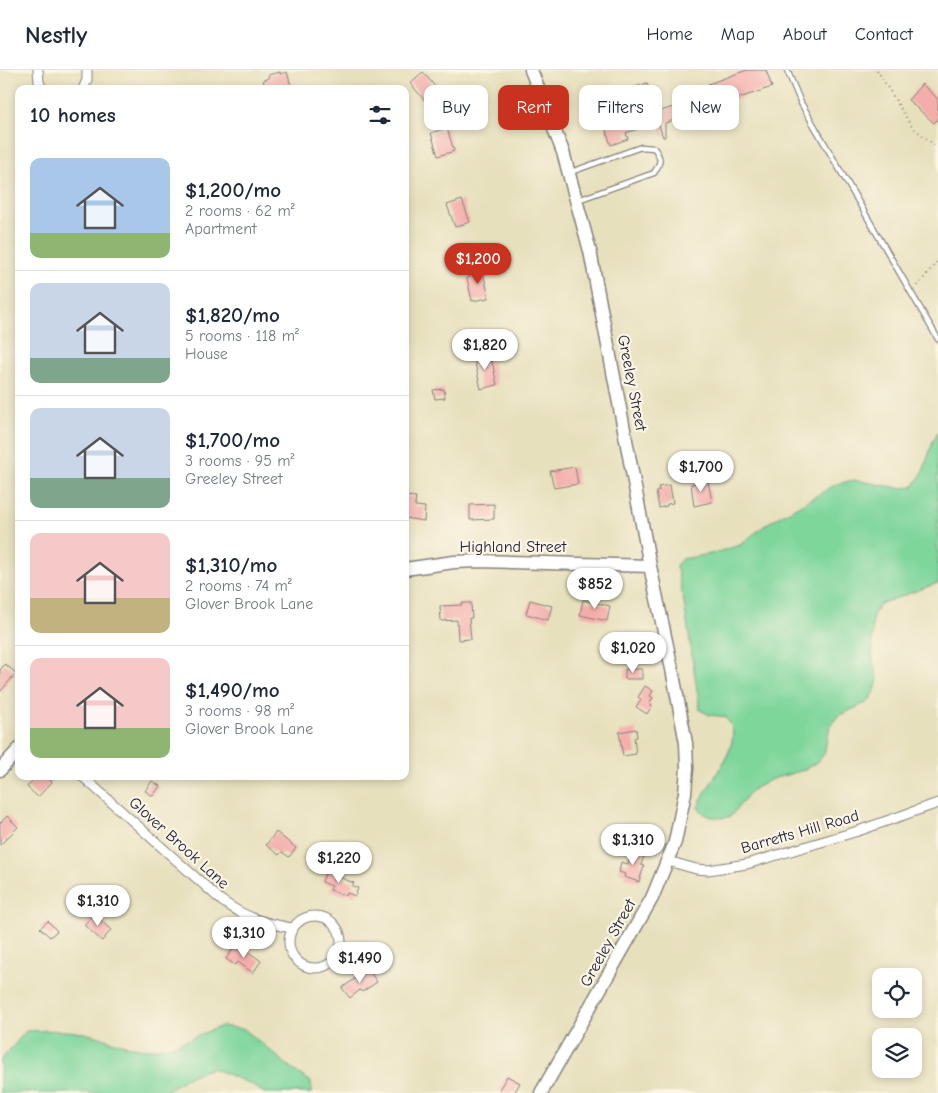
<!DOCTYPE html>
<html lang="en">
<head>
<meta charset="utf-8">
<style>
	body { margin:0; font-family:"Comic Neue",sans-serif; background:#f2f2f3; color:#1f2937; height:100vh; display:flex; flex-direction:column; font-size:19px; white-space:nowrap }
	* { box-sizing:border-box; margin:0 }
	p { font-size:16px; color:#747a83 }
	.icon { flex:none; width:28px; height:28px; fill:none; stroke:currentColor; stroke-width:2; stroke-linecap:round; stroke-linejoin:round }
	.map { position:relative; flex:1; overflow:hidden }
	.side { position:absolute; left:15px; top:15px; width:394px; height:695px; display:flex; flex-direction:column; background:#fff; border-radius:10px; box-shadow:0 2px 8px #0003 }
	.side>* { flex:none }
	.banner { position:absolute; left:424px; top:15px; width:439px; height:45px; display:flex; gap:10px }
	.tools { position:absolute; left:872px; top:898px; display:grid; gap:10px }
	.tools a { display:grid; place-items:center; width:50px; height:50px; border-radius:10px; background:#fff; box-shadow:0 2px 8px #0003; font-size:25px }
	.price { position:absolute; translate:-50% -42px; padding:0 11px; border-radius:18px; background:#fff; color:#222; font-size:16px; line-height:32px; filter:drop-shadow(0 1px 2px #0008) }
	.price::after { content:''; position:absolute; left:50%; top:30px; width:15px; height:11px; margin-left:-8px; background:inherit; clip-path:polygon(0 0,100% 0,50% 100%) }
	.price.selected { background:#c8321e; color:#fff }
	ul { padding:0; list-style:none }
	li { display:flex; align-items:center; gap:15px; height:125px; padding:0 15px }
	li+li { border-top:1px solid #e0e1e3 }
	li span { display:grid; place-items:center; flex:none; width:140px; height:100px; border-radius:10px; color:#555 }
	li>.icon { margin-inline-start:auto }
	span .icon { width:60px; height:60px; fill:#fffc; stroke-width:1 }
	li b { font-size:21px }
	h2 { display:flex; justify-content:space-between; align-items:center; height:60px; padding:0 15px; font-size:21px }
	.chip { padding:0 18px; border-radius:10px; background:#fff; box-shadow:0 2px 8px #0003; font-size:18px; line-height:45px }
	.chip.selected { background:#c8321e; color:#fff }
	header { display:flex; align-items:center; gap:30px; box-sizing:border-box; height:70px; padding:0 25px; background:#fff; border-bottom:1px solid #e0e1e3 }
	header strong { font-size:24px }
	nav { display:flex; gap:28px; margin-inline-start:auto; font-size:18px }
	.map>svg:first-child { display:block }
	.green { fill:#7ed69b; stroke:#507c6b }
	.building { fill:#f4aeaa }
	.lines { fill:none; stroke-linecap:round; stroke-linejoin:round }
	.lane-casing { stroke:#84817c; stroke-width:7 }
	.street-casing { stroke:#84817c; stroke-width:11 }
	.secondary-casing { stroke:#84817c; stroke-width:15 }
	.path { stroke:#84817c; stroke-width:2; stroke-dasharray:1 4; stroke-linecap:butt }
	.lane { stroke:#fff; stroke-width:4.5 }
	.street { stroke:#fff; stroke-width:9 }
	.secondary { stroke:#fff; stroke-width:12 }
	.labels { text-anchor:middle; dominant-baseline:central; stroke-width:4.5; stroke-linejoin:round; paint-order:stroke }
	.street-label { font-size:16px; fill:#22223b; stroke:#fcf5e5 }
</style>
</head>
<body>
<header>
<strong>Nestly</strong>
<nav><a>Home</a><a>Map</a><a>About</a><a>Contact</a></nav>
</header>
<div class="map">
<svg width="938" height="1023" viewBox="0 0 938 1023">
	<rect width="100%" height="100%" fill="#fcf5e5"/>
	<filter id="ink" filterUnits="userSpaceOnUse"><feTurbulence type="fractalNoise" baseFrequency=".02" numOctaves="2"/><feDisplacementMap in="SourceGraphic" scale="10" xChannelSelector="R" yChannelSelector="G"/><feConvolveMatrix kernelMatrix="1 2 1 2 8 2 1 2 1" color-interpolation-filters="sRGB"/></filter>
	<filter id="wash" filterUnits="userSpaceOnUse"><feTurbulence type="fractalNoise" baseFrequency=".0096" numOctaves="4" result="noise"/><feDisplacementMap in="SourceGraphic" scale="20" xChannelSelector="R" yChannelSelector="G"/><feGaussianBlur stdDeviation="1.12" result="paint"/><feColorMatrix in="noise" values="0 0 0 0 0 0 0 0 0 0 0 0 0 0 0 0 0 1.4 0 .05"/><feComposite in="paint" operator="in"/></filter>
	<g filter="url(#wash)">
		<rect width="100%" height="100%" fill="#e7e0bd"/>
		<!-- green -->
		<path class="green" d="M938,362V513L880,534L873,545L872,563L873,592L878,610L874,623L868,632L838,646L830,656L824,684L818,691L804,700L772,709L752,720L730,747C717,749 707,748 698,738C705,715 738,683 732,658C731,654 727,650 726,647L710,645L700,640L684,532L676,495L682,489L711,484L740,475L768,453L837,414L854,410L899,418L913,417L923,402L933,371Z
			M222,956L244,959L296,1002L311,1012L312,1023H264L251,1014L212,998L192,1005L162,1023H0V991L26,961C45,960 64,960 84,963C105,967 130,980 152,979C177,977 199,964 222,956Z"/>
		<g id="blocks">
			<!-- building -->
			<path class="building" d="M747,0H766L772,17L665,53V67H663L655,43L682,34L681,30L710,21L708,14Z
				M280,2V4L287,2L292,19H265L263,10L269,8L268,5Z
				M423,2L438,20L425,31L410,13Z
				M647,13L651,26L637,31L632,18Z
				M922,14L938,29V49L934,53L908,30Z
				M639,46L643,57L626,63L628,69L611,75L605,57Z
				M447,58L454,81L438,86L431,63Z
				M462,130L470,152L455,157L447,135Z
				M482,197L489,228L472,231L467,208L470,207L468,200Z
				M486,282L488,292L492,291L497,315L481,319L473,285Z
				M444,319L445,328L435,329L433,320Z
				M575,397L578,414L554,418L550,401Z
				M708,411L712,432L694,436L691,414Z
				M670,415L673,433L667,434V436L659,438L656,422L659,421L658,417Z
				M405,426L416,427L415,436L425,437L424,451L405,448Z
				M494,434V449L470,450V435Z
				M530,530L552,536L548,550L526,544Z
				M583,530L610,536L607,551L580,545Z
				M462,533H471L472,548H469L471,569L458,570L457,550L441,551L440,536L462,535Z
				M5,594L16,603L0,622V600Z
				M625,599H642V609H625Z
				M645,616L653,621L650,626L653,628L649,634L652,636L647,644L636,637L641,629L638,627Z
				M636,659L637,667L634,668L636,684L623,686L619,662Z
				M36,706H45L52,712L38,727L27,717Z
				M152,711L160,716L153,726L145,721Z
				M7,746L18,757L0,775V753Z
				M276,762L296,778L289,787L282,782L279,785L266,775Z
				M632,779L645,783L641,795L644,796L639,812L624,807L625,804L619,802L621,792L628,794Z
				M327,799L340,805L339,807L354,813L352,816L358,818L355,826L347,823L346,826L330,820L332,816L322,812Z
				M94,844L111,860L102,871L84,855Z
				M48,851L57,861L50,867L40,858Z
				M235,876L244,883L246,880L261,891L253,903L238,892L235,895L226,889Z
				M368,899L377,912L362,922L360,920L350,928L342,918Z
				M507,1006L520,1013L514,1023H504L499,1020Z"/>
		</g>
	</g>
	<g filter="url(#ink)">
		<use href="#blocks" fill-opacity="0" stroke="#84817c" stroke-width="1"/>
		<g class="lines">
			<!-- lane casing -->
			<g class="lane-casing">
				<path id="lane" d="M787,0L801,33L938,269
					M571,102L641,77L654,78C662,89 661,92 654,103L578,130"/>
			</g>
			<!-- street casing -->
			<g class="street-casing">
				<path id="street" d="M38,0L39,12L42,19
					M83,19L87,10V0
					M82,706L222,831C246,848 263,853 292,858
					M668,791L696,799L708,800L747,794L858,761L938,733
					M289 872a26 26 0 1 1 52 0a26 26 0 1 1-52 0Z"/>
			</g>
			<!-- secondary casing -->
			<g class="secondary-casing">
				<path id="secondary" d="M531,0L563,82L590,181L650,496L672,599L686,673L687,698L685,723L675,772L652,828L541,1023
					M405,499L454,492L479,491L650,496
					M0,700L19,679"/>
			</g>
			<!-- path -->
			<path class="path" d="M877,0L912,57L938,78
				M917,216L938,191"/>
			<!-- lane -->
			<use href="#lane" class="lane"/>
			<!-- street -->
			<use href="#street" class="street"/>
			<!-- secondary -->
			<use href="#secondary" class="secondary"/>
		</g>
	</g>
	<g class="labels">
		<!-- street labels -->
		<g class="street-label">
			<text transform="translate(632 313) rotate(79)">Greeley Street</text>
			<text x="513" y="477">Highland Street</text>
			<text transform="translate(800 762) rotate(-16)">Barretts Hill Road</text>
			<text transform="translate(179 773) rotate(42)">Glover Brook Lane</text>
			<text transform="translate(608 873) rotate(-61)">Greeley Street</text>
		</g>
	</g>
</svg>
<div class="tools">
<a><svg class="icon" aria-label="locate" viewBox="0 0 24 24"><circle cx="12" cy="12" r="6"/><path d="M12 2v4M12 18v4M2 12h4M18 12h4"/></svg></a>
<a><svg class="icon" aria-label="layers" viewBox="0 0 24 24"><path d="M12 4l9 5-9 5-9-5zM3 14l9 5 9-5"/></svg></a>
</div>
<b class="price selected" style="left:478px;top:215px">$1,200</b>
<b class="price" style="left:485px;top:301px">$1,820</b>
<b class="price" style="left:701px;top:423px">$1,700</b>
<b class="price" style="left:595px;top:540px">$852</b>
<b class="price" style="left:633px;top:604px">$1,020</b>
<b class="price" style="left:633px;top:796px">$1,310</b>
<b class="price" style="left:339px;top:814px">$1,220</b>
<b class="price" style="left:98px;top:857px">$1,310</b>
<b class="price" style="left:244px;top:889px">$1,310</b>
<b class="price" style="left:360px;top:914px">$1,490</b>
<div class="banner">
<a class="chip">Buy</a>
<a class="chip selected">Rent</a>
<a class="chip">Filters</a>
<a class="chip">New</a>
</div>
<section class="side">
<h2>10 homes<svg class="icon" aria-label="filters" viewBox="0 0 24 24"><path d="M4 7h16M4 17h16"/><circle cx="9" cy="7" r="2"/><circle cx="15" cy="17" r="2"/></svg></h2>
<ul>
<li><span style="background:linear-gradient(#a9c7e8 75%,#8fb573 0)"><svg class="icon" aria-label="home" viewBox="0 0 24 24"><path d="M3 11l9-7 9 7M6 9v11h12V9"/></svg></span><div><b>$1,200/mo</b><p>2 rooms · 62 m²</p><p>Apartment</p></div></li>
<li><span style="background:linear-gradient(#c9d6e8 75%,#7fa58c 0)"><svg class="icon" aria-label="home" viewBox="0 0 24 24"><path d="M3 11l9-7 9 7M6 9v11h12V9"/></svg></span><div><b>$1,820/mo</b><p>5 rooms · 118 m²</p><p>House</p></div></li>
<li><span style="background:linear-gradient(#c9d6e8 70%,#7fa58c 0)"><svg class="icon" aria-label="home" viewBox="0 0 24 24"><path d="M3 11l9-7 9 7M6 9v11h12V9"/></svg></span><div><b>$1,700/mo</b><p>3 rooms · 95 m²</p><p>Greeley Street</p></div></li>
<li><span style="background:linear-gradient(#f6c9c9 65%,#c2b280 0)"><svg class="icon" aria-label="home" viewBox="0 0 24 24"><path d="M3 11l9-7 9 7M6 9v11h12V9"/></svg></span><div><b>$1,310/mo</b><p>2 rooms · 74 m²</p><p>Glover Brook Lane</p></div></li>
<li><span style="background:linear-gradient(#f6c9c9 70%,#8fb573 0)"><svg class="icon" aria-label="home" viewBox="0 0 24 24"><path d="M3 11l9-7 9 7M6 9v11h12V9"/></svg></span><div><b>$1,490/mo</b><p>3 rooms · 98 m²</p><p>Glover Brook Lane</p></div></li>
</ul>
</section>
</div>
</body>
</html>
